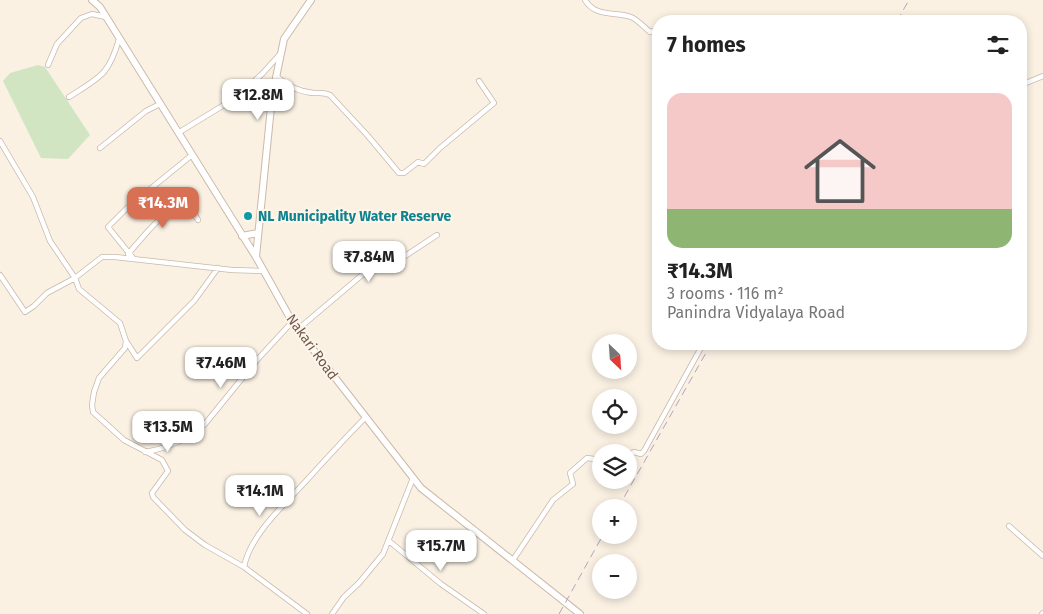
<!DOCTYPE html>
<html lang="en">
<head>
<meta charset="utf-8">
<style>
	body { margin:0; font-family:"Fira Sans",sans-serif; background:#f6f6f6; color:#222; height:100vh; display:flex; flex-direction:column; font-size:19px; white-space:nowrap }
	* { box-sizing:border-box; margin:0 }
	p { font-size:16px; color:#767676 }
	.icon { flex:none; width:28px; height:28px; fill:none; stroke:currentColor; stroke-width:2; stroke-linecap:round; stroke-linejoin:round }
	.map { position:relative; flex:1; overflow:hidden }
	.drawer { position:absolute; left:652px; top:15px; width:375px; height:335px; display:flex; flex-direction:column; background:#fff; border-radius:20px; box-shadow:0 2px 8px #0003 }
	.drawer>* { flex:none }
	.needle { width:32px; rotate:155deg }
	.buttons { position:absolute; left:592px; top:334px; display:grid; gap:10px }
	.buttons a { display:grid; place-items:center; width:45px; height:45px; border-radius:50%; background:#fff; box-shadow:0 2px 8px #0003; font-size:25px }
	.price { position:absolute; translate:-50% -42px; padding:0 11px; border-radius:10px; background:#fff; color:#222; font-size:16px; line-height:32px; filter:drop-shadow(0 1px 2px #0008) }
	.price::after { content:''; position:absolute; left:50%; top:30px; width:15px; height:11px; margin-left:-8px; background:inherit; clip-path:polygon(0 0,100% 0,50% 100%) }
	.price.on { background:#d87054; color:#fff }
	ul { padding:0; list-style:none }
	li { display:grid; align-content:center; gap:10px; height:265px; padding:0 15px }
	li+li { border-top:1px solid #e0e0e0 }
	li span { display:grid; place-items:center; height:155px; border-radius:15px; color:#555 }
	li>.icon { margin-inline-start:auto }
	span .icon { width:90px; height:90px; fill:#fffc; stroke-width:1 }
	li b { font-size:21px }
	h2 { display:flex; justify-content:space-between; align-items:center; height:60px; padding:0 15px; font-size:21px }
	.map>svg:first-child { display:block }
	.green { fill:#d1e5c3 }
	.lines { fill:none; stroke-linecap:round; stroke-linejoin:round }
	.street-casing { stroke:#c9b8ab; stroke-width:6 }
	.secondary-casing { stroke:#ccb9aa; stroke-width:8 }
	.street { stroke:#fff; stroke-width:4.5 }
	.secondary { stroke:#fff; stroke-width:6 }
	.rail { stroke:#b3a3c1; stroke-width:1; stroke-dasharray:8 5; stroke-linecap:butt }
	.culture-dot { fill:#0f9aa8; stroke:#fdf5e9; stroke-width:2 }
	.labels { text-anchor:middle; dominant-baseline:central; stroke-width:4; stroke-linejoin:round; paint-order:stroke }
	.culture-label { font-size:14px; font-weight:bold; fill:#0d838f; stroke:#fdf5e9; text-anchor:start }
	.street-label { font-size:14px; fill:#6f584c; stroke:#fdf5e9 }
</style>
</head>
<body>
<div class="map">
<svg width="1043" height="614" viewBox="0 0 1043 614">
	<rect width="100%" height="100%" fill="#faf1e3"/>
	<!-- green -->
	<path class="green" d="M38,65L45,67L90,135L68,159L41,158L3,81L10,73Z"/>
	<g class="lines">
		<!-- street casing -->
		<g class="street-casing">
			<path id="street" d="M585,0C596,18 615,11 631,17C638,20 644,27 650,32L659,30
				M48,65L57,44L81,18L92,14L106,17
				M276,76C287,86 299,92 314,93C320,93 324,92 330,95L368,136L399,173H404L418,162L424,164L440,148L494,103L479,81
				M1021,85L1043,76
				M69,97C100,77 109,75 119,39
				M178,133L237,97L263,73L281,53
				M0,141L33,197L50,241L75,278L102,257H115L232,270L263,271
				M100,148L146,111L160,104
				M128,254L148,231L183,195L198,220
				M133,258L108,227L128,207L192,155
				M0,275L25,312L34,306L47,293L75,278L79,289L120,323L126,341L137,358L194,301L218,268
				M297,330L362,275L396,262L437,235
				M126,341L125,348L99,378L94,392L92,405L93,412L124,440L162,460L168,471L152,493L153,497L185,530L205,545L244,567
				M145,452C170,448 186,439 205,424L257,360L292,322
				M629,454L634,452L641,454L644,451L703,344
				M1009,526L1043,556
				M389,541L441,584L484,614
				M513,560L553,500L573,484L570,473L587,458L601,460
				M307,614L244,567C250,535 284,505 306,481C325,460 345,438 366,417
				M332,614L344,597L359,583L383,554L413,478
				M1042,614L1043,613"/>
		</g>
		<!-- secondary casing -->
		<g class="secondary-casing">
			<path id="secondary" d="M92,0L100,7L256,257L294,325L421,488L580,614
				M242,236L258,233
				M256,257L272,97L284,39L311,0"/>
		</g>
		<!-- street -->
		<use href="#street" class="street"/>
		<!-- secondary -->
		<use href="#secondary" class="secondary"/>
		<!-- rail -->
		<path class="rail" d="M897,21L909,0
			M618,508L711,344
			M559,614L603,535"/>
	</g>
	<!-- markers -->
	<circle class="culture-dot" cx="248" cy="216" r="5"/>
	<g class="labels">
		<!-- culture labels -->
		<g class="culture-label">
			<text x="258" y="216">NL Municipality Water Reserve</text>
		</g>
		<!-- street labels -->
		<g class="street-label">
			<text transform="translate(312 347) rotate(54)">Nakari Road</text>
		</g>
	</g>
</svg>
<div class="buttons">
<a><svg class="needle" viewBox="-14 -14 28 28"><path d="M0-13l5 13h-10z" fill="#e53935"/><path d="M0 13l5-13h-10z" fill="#767676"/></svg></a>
<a><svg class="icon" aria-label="locate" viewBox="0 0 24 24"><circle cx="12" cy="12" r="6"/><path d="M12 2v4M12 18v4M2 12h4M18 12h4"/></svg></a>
<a><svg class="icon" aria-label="layers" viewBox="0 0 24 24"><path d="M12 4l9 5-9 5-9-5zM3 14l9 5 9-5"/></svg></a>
<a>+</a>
<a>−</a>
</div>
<b class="price" style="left:258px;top:121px">₹12.8M</b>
<b class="price on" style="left:163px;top:229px">₹14.3M</b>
<b class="price" style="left:369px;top:283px">₹7.84M</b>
<b class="price" style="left:221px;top:389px">₹7.46M</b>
<b class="price" style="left:168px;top:453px">₹13.5M</b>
<b class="price" style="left:260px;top:517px">₹14.1M</b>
<b class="price" style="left:441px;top:572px">₹15.7M</b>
<section class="drawer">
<h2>7 homes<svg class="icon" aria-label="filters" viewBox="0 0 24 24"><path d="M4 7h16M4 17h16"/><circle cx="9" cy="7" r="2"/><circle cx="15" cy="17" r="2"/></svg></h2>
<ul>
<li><span style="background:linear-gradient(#f6c9c9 75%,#8fb573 0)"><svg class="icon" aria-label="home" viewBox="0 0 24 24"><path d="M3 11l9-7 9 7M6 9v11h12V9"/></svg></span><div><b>₹14.3M</b><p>3 rooms · 116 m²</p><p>Panindra Vidyalaya Road</p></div></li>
</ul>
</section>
</div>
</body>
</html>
